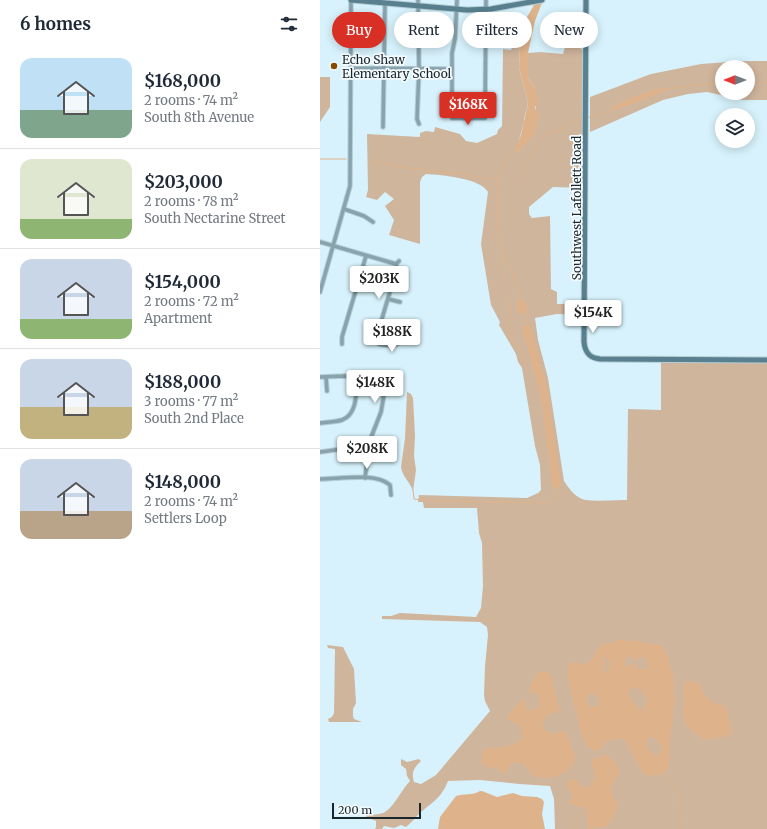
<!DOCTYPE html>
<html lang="en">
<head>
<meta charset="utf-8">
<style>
	body { margin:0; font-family:Merriweather,serif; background:#f6f6f7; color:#1f2937; height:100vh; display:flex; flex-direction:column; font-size:15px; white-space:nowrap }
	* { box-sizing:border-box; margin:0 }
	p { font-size:13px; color:#747a83 }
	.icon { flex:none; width:22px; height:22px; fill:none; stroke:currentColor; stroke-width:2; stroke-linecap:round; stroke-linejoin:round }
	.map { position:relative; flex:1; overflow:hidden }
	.side { display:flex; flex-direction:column; background:#fff; width:320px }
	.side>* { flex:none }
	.banner { position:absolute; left:12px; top:12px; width:375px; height:36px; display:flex; gap:8px }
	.needle { width:26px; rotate:270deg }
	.controls { position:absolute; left:395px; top:60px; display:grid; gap:8px }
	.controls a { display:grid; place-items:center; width:40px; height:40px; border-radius:50%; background:#fff; box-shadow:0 2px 10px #0003; font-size:20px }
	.scale { position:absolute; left:12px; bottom:10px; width:89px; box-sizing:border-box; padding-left:4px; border:2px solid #19262a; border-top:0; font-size:11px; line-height:14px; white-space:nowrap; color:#19262a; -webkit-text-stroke:3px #f4fbfe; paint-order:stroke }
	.price { position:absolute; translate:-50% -34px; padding:0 9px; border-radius:4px; background:#fff; color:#222; font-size:13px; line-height:26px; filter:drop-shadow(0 1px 2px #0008) }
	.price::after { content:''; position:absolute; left:50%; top:24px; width:12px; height:9px; margin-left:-6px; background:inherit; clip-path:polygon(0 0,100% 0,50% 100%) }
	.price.active { background:#d93025; color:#fff }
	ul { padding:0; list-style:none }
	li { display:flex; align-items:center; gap:12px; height:100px; padding:0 20px }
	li+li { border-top:1px solid #e0e1e3 }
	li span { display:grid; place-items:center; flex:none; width:112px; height:80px; border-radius:12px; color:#555 }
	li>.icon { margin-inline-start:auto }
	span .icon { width:48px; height:48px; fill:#fffc; stroke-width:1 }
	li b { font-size:17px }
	h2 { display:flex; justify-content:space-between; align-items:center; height:48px; padding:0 20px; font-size:17px }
	.pill { padding:0 14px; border-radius:18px; background:#fff; box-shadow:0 2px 10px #0003; font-size:14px; line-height:36px }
	.pill.active { background:#d93025; color:#fff }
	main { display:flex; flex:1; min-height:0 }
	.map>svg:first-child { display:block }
	.green { fill:#d0b59d; fill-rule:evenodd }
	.water { fill:#deb38b; fill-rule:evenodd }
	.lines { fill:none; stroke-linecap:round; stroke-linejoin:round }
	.stream { stroke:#deb38b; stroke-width:1 }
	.street-casing { stroke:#b5cdd6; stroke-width:5.5 }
	.secondary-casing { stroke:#b5cdd6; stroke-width:7 }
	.street { stroke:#89a3ad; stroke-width:3.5 }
	.secondary { stroke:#58808e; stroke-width:5 }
	.poi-dot { fill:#844b00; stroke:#f4fbfe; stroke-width:1.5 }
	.labels { text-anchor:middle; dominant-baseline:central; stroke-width:3.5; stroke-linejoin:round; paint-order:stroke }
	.poi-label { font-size:12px; fill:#19262a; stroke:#f4fbfe; text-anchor:start }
	.street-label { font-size:12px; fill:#19262a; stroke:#f4fbfe }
</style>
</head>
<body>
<main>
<section class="side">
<h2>6 homes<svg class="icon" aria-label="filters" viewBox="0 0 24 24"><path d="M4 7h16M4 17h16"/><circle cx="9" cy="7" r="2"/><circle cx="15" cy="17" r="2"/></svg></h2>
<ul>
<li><span style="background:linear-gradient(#bfe0f5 65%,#7fa58c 0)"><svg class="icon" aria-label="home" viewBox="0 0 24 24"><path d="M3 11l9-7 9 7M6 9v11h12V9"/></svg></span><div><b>$168,000</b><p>2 rooms · 74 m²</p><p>South 8th Avenue</p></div></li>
<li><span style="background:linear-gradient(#dfe7d0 75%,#8fb573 0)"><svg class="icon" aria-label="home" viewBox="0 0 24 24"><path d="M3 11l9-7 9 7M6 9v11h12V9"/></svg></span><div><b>$203,000</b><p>2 rooms · 78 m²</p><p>South Nectarine Street</p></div></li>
<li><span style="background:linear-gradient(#c9d6e8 75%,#8fb573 0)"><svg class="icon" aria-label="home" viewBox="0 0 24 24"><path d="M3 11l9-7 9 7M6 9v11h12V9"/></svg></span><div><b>$154,000</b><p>2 rooms · 72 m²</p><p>Apartment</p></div></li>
<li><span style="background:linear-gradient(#c9d6e8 60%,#c2b280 0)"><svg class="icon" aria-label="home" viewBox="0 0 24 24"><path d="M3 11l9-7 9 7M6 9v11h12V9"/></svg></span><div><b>$188,000</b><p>3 rooms · 77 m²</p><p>South 2nd Place</p></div></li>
<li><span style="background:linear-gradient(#c9d6e8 65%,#b9a48a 0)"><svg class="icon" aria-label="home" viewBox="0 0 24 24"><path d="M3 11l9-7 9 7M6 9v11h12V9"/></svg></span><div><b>$148,000</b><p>2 rooms · 74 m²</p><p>Settlers Loop</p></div></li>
</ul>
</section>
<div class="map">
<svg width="447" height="829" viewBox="0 0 447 829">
	<rect width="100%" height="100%" fill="#d7f2fc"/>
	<!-- green -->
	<path class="green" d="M196,28H207L206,35L200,46L199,68L208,103L204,119V122L198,144V152L207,141L216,110L215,88L208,78V53L220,52L243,54L245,47L259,46L264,52L263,188L233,187L209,207V214L212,218L230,216L231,289L237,292V304H262V315L237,314L215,318L218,340L228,378L244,481C248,487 254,496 262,499C268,502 298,500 307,500L308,409L341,410V361L447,362V829H235L234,799L230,786L199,784L160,780L128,781C121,799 112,802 99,814C95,818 91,823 86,827L81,825L74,828L64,826L62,829H55L56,827V821L51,819H46L47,815C52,814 58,815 63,813C73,809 82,789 90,781L87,776L86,769L81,765V759L87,762L99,759L101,761C94,768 91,772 94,782L101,784L116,775L170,711L165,701L164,695L165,666L168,635L167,627L160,622L62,619V616H71L80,613L156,617L161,608L163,586L162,543L159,533L157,508H104L103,502H98L99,495L207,498L218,493L221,490L220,465L215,446L202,368L198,362L196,354L179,325L180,322L171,305L161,244L168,192C160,178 122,175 106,174L102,177L100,182V244L69,235L74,220L65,206L74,199L65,192L57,200L46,197L48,190L47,134L100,137V133L106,131L114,132L115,127L140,134L146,141L157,143L177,134L178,130L182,126L183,49L191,50C195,43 191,35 196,28Z
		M422,61H447V100H423L387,92L368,94L343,100L270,132V97L331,74L381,64ZM402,67H428V93H402Z
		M0,77H10V107L0,122Z
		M87,392L91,394L93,398L95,436L94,456L96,470L93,491C90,482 82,476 81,467L85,438Z
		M7,645L23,647L34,669L36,703L33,709V716L34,719L42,722H9L8,719L12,717L14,713L15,649L8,648Z"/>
	<!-- water -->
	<path class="water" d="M214,0H223L215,21L208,53V78L215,88L219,102L215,107L216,110L219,112L217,124L213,136L198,152H194L201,135L208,103L199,68L200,46L206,35L207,17L213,7Z
		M343,88H345V91L301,108L288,111C298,102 329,90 343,88Z
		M199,299H202C205,304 210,308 205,315L199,313L196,310Z
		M206,325H210L228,391L241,487L233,488L221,397L202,327Z
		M302,639L307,641H319L329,644H336L342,647L347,653L353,676L355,698L350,737V760L348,769L344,773L335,776L326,775L321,771L305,739C293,736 286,741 278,751L273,750L267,746L261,732L248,680L247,672L249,662C259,663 262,666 272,661C280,640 284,646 302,639ZM284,656L290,662L289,668L285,672L283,671L285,662L281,658ZM310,656L314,660L324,657L326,660L328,668L319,670L316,668L315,663L306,667L305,665L304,661L308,657ZM314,687L319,689L326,696L325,708L322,710C313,705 308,698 310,689ZM270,693L274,694L278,698V706L270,707L267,702V696ZM328,737H333L342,747V751L337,756C329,752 325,746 328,737Z
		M220,671L228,672L231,677L239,708V712C228,713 223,717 223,728C228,734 235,736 241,730C247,733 249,738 251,745C252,748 254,753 255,756C255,773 232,780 219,777C211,776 207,769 203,763C191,762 190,765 184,774L176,768L171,769L161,762L162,754L165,749C179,746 192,749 202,738C203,726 199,723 187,720L188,715L202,699L204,700L207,708L210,711L219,707C221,698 219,692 209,692C210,684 214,675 220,671Z
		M367,681H370L380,684C383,695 391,705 403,705L407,709L412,731L408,736L384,740L378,736L368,727L364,720L362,709L364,706L363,685Z
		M287,755C294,760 298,765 300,773C292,783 286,792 298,803C296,813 292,819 286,827L268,829L267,809L262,806L257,807L249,803L253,795L251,792L247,789V782L252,779L256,780L260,785L266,789C280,778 273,775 271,761L274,758Z
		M160,791H162L177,797L193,793L202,796L217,797L222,799L224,802L222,814L225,829H118L120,817L136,796C144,793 152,796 160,791Z"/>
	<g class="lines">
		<!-- stream -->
		<path class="stream" d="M428,82L447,83
			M345,89L402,82
			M266,118L279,115L288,111
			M194,152L183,167L180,176L177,178L178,237L181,240L182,247V252L183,258L191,267L194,282L199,293V299
			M0,159H26
			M51,160L79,167L145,174L168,179L177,178
			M194,187L224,135L238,131L248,125L263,118
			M183,258L179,267C180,269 181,270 182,272C185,281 176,284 188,293L191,309L190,319
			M205,315L206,321
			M190,322L188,331L200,350L208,372
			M93,490L94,499L109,501L228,503L235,499L236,488
			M344,773C349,779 357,786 359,792L361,829
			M250,829C252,820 260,814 267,809"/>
		<!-- street casing -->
		<g class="street-casing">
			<path id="street" d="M98,0L99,69L97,119L99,124
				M137,0L135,39L132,53V118H165L166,0
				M30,68L132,69
				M63,127L65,3
				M24,209L44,216L53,222
				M0,242L76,264
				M79,261L76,264L77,268L58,332L59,344C66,346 75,346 80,342
				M0,292L30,186L31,0
				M68,299L80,302
				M22,344V337L46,256
				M0,377L25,376L37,378L56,377L61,379L65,383V389L61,412L50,440L45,478
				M6,377L7,391
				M0,423C7,422 15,422 22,420C38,414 36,392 37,378
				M0,452L22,449H48
				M0,479C19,479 55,472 70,485L71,495"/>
		</g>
		<!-- secondary casing -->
		<g class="secondary-casing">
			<path id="secondary" d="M31,0L147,10L171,9L222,0
				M266,0L264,342C265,352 269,358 280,359L447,360"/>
		</g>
		<!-- street -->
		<use href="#street" class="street"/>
		<!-- secondary -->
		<use href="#secondary" class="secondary"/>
	</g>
	<!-- markers -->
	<circle class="poi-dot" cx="14" cy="66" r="4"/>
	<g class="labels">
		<!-- poi labels -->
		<g class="poi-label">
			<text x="22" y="59">Echo Shaw<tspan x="22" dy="14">Elementary School</tspan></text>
		</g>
		<!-- street labels -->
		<g class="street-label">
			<text transform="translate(256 208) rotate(-90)">Southwest Lafollett Road</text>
		</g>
	</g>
</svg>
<div class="controls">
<a><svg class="needle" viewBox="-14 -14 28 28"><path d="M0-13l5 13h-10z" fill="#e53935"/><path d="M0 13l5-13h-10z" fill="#747a83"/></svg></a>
<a><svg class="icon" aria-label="layers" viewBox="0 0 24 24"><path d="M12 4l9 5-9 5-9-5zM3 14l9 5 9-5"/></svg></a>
</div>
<div class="scale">200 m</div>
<b class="price active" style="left:148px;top:126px">$168K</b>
<b class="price" style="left:59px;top:300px">$203K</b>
<b class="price" style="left:273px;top:334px">$154K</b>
<b class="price" style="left:72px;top:353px">$188K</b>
<b class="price" style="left:55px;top:404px">$148K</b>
<b class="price" style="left:47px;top:470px">$208K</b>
<div class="banner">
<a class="pill active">Buy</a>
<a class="pill">Rent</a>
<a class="pill">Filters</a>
<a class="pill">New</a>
</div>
</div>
</main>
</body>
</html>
